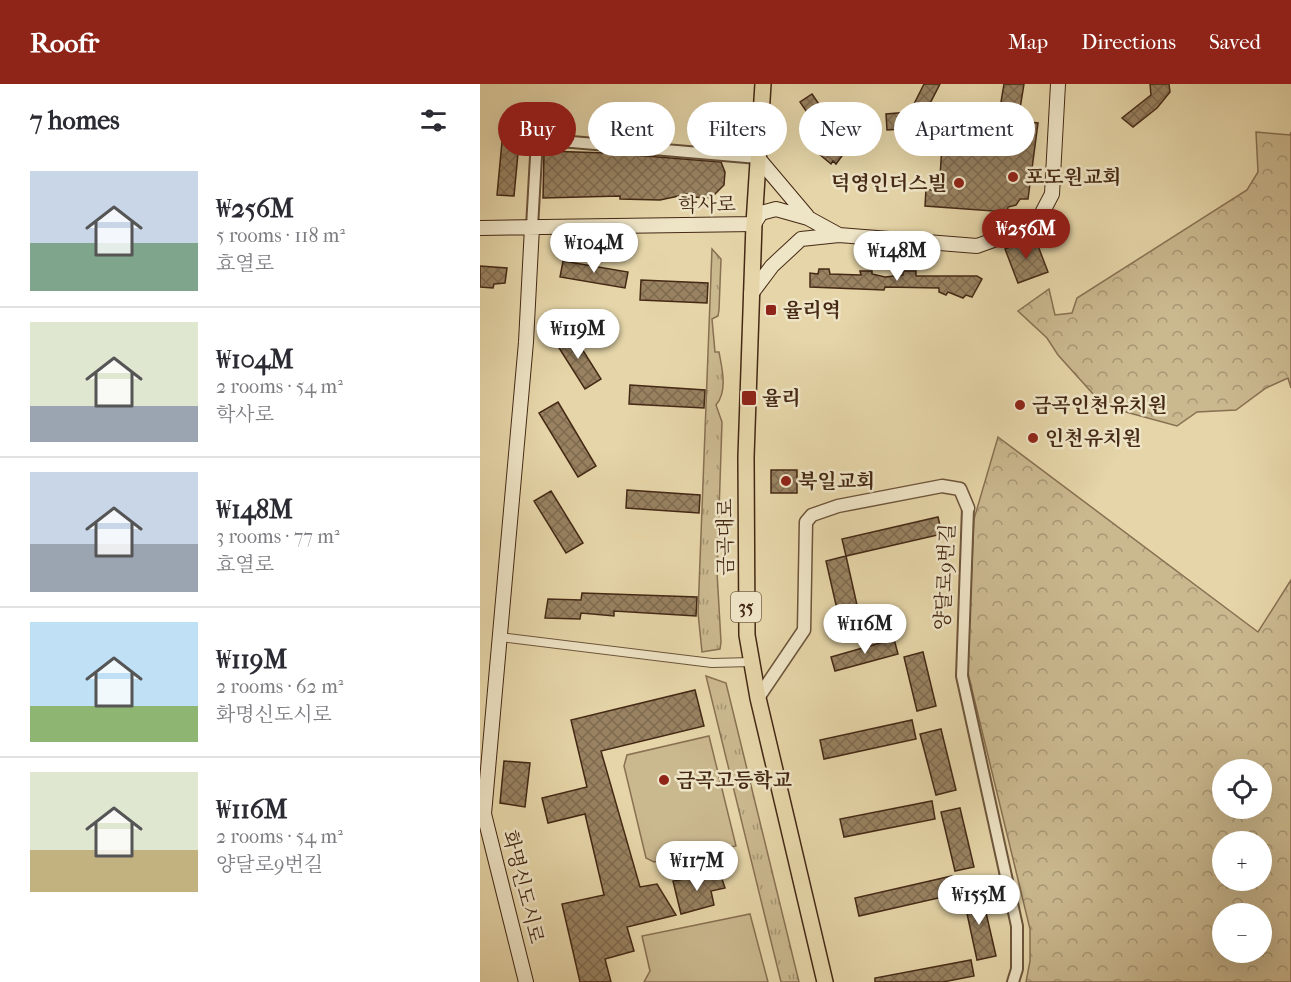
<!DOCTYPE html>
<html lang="en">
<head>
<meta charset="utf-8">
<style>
	body { margin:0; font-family:"IM FELL French Canon","Noto Serif KR",serif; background:#f2f2f3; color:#2b2b33; height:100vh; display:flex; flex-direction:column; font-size:22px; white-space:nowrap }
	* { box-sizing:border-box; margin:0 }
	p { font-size:20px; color:#7c7c81 }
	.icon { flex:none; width:33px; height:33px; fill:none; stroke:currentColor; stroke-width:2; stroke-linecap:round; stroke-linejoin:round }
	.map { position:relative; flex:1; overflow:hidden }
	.details { display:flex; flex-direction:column; background:#fff; width:480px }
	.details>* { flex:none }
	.guide { position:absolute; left:18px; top:18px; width:570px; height:54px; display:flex; gap:12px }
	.controls { position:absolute; left:732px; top:675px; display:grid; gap:12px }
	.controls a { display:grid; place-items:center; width:60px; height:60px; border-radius:50%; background:#fff; box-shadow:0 6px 24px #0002; font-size:30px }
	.price { position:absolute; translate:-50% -51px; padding:0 14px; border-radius:21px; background:#fff; color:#222; font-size:20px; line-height:39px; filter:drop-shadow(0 2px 3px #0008) }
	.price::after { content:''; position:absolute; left:50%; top:36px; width:18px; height:14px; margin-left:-9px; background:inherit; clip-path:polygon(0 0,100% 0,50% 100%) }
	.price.on { background:#8f2418; color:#fff }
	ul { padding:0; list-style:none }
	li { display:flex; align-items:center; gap:18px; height:150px; padding:0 30px }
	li+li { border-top:2px solid #e1e1e2 }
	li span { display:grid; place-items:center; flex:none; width:168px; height:120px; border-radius:0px; color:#555 }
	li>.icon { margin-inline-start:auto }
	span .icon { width:72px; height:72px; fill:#fffc; stroke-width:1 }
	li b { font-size:26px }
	h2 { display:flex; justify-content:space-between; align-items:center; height:72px; padding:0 30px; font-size:26px }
	.tag { padding:0 21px; border-radius:27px; background:#fff; box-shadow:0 6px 24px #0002; font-size:21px; line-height:54px }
	.tag.on { background:#8f2418; color:#fff }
	header { display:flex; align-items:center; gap:36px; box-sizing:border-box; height:84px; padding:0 30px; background:#8f2418; color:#fff }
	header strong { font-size:28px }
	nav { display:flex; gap:33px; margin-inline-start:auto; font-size:21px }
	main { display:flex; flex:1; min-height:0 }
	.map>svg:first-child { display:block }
	.grass { fill:url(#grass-tufts); stroke:#887052; stroke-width:1.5 }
	.forest { fill:url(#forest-crowns); stroke:#887052; stroke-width:1.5; fill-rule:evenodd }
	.pitch { fill:#cab88f; stroke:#887052; stroke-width:1.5 }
	.building { fill:url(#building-cross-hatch); stroke:#452915; stroke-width:1.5 }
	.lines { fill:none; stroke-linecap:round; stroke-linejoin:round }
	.pedestrian-casing { stroke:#6d543a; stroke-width:10 }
	.minor-casing { stroke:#6d543a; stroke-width:14 }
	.tertiary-casing { stroke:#6d543a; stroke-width:15 }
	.secondary-casing { stroke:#452915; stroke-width:16 }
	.primary-casing { stroke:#452915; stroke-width:18 }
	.pedestrian { stroke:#eee4c6; stroke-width:8 }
	.minor { stroke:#eee4c6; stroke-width:10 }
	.tertiary { stroke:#eee4c6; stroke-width:12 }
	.secondary { stroke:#eee4c6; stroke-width:14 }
	.primary { stroke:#e5d5a8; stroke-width:15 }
	.poi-dot { fill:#8f2418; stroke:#eee4c6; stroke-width:2 }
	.labels { text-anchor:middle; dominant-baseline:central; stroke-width:5; stroke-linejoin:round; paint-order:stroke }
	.shield { fill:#eee4c6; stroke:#78614a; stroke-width:1.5 }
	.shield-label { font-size:18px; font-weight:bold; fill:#452915 }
	.poi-label { font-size:20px; font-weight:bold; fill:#452915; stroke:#eee4c6; text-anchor:start }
	.street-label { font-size:20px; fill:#452915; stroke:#eee4c6 }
</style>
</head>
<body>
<header>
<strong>Roofr</strong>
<nav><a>Map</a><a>Directions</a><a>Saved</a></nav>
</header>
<main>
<section class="details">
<h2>7 homes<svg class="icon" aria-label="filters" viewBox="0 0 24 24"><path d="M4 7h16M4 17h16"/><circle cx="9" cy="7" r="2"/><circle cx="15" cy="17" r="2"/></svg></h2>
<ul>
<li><span style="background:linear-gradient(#c9d6e8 60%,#7fa58c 0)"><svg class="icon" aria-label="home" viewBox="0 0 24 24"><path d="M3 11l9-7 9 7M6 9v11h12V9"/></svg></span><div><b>₩256M</b><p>5 rooms · 118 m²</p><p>효열로</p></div></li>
<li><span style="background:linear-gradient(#dfe7d0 70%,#9aa5b1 0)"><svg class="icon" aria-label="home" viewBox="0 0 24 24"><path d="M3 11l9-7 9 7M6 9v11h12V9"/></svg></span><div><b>₩104M</b><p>2 rooms · 54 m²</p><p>학사로</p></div></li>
<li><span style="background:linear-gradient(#c9d6e8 60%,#9aa5b1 0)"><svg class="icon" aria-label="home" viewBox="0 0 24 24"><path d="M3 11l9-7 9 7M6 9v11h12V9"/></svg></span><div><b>₩148M</b><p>3 rooms · 77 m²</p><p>효열로</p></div></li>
<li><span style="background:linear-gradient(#bfe0f5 70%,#8fb573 0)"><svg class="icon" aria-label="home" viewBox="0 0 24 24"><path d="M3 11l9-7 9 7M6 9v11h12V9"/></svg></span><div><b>₩119M</b><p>2 rooms · 62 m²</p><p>화명신도시로</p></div></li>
<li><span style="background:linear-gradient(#dfe7d0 65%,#c2b280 0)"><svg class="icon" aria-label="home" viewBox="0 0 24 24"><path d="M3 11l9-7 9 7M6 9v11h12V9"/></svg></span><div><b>₩116M</b><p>2 rooms · 54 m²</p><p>양달로9번길</p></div></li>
</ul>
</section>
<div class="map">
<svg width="811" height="898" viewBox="0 0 811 898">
	<defs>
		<pattern id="grass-tufts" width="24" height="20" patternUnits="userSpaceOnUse" patternTransform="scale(1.5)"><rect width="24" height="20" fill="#cab88f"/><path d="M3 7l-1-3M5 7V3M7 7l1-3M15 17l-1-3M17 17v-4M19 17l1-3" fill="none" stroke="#a69674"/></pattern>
		<pattern id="forest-crowns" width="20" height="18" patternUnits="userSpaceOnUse" patternTransform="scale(1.5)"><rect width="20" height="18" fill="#cab88f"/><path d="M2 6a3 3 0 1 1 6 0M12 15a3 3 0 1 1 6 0" fill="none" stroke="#a69674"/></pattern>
		<pattern id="building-cross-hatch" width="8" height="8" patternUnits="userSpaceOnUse" patternTransform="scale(1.5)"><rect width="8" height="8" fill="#988261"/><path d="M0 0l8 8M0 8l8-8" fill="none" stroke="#7e6a4f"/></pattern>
	</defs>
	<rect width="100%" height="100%" fill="#e5d5a8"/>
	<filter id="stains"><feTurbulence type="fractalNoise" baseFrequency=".00333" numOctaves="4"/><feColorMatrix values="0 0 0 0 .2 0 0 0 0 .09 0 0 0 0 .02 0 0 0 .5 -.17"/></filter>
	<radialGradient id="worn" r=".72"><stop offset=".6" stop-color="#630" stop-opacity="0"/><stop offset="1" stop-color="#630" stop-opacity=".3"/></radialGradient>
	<!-- grass -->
	<path class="grass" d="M232,165L241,175L239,226L238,232L232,235L235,268H239C242,284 248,307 236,321L242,338L237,488L241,558L240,565L222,568L218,529Z
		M226,592L246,599L319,898H301Z"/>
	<!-- forest -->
	<path class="forest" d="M776,48L810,51L811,48V304L808,294L786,304L756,326L717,328L697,342L624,322L578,271L567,254L538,227L569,205L575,231L592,229L597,214L767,106L778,88Z
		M518,353L778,548L811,496V898H546L550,877V845L487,585L494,435ZM742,686H782V724H742ZM742,758H782V796H742ZM742,830H782V868H742Z"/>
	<!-- pitch -->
	<path class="pitch" d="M229,652L256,762L174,778L166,774L144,682L147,671Z
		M270,830L288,898H164L170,887L162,852Z"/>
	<!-- building -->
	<path class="building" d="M444,0H460L441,37L452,51L441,60L423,45L407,46L406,30L430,28Z
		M524,0H544L538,37L558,39L548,115H540L536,121L528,123L527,128L445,122L446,105L452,106L453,92L460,93L462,61L521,65L524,24H520Z
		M670,0H689L690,8L677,24L653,43L642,34L671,11Z
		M332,10L349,35L344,39L367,58L368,51L385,53L383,67L367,65L356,80L353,77L351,80L327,60L330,57L328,55L337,43L320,18Z
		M23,47L40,48L34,112L17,111Z
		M64,67L128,69L241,78L245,88L244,101L231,114L213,113V109L180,116L140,115V112L63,114Z
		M555,154L568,188L538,199L525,165Z
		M83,177L148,188L145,204L80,193Z
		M0,182L27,184L25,199L14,200L13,204L0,203Z
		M339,185H349L350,190L381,191L380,187H392V190L405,193L423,191V187H436V192H497L502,195L492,213L486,211L483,214L468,208L466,211L459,208V204L405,203L404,206L330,203V189L338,190Z
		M161,196L228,199L227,219L160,216Z
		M90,246L121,295L105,305L74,256Z
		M150,301L225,306L224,324L149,320Z
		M78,318L116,382L98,393L59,329Z
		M291,386H317V409H291Z
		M147,406L220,411L219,429L146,424Z
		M71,407L103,459L86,469L54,417Z
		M458,433L462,450L366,472L362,455Z
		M366,472L379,530L359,534L346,477Z
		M102,509L217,513L216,532L134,527V532L101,529L100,535L65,534L68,515L101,516Z
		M414,555L418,570L355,587L351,573Z
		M443,568L456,622L437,627L424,573Z
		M215,606L224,642L121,667L160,803L177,800L196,831L147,843L154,867L125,875L131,898H100L82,820L124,811L105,730L68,739L62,714L107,703L91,636Z
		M432,636L436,655L344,675L340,656Z
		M461,645L476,706L456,711L440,650Z
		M24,677L50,679L45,723L20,719Z
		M452,717L455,735L364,753L360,735Z
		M480,724L494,783L475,787L461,728Z
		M240,789L245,804L231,807L234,821L201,830L193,797Z
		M472,792L476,810L379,832L375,814Z
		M501,807L516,872L497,876L483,811Z
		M491,876L494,892L463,898H395V894Z"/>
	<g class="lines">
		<!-- pedestrian casing -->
		<g class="pedestrian-casing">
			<path id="pedestrian" d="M20,553L232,579L272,578"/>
		</g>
		<!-- minor casing -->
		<g class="minor-casing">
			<path id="minor" d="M52,143L57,55L278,74
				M488,424L482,592L537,842V885L533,898"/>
		</g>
		<!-- tertiary casing -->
		<g class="tertiary-casing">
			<path id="tertiary" d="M278,614L324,546L326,438L332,431L358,422L462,402L480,405L488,424"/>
		</g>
		<!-- secondary casing -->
		<g class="secondary-casing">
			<path id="secondary" d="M278,74L327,132
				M0,144L274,140L281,129L296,125L328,134L359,151L497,162L544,145L561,131L572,110L578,0
				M271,210L292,182L321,155L359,151
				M46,898L4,730L46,258L52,143"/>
		</g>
		<!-- primary casing -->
		<g class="primary-casing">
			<path id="primary" d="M283,0L274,140L266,373L267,551L278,614L345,898"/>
		</g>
		<!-- pedestrian -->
		<use href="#pedestrian" class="pedestrian"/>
		<!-- minor -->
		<use href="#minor" class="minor"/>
		<!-- tertiary -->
		<use href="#tertiary" class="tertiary"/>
		<!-- secondary -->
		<use href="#secondary" class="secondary"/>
		<!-- primary -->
		<use href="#primary" class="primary"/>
	</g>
	<!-- markers -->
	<g class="poi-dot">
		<circle cx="533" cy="93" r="6"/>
		<circle cx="479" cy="99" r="6"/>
		<rect x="285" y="220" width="12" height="12" rx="3"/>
		<rect x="261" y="306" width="16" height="16" rx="3"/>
		<circle cx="540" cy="321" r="6"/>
		<circle cx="553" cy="354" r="6"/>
		<circle cx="306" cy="397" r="6"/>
		<circle cx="184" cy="696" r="6"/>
	</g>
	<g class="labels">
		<!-- shield labels -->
		<rect class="shield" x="251" y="508" width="30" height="30" rx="4.5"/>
		<g class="shield-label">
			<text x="266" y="523">35</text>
		</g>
		<!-- poi labels -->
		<g class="poi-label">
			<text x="545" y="93">포도원교회</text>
			<text x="467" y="99" text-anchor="end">덕영인더스빌</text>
			<text x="303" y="226">율리역</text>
			<text x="282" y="314">율리</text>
			<text x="552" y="321">금곡인천유치원</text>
			<text x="565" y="354">인천유치원</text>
			<text x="318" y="397">북일교회</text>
			<text x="196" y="696">금곡고등학교</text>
		</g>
		<!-- street labels -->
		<g class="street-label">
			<text transform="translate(227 121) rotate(-1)">학사로</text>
			<text transform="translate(245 453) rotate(-90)">금곡대로</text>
			<text transform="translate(465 493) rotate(-87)">양달로9번길</text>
			<text transform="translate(43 803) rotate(76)">화명신도시로</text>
		</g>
	</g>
	<rect width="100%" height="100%" filter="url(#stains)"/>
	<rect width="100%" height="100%" fill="url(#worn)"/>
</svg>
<div class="controls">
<a><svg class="icon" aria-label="locate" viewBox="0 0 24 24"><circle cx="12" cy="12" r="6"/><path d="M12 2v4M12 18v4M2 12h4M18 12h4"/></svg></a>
<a>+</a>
<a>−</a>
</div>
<b class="price on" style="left:546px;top:176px">₩256M</b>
<b class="price" style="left:114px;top:190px">₩104M</b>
<b class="price" style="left:417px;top:198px">₩148M</b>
<b class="price" style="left:98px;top:276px">₩119M</b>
<b class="price" style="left:385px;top:571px">₩116M</b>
<b class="price" style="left:217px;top:808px">₩117M</b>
<b class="price" style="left:499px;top:842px">₩155M</b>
<div class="guide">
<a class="tag on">Buy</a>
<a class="tag">Rent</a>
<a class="tag">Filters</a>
<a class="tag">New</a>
<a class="tag">Apartment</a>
</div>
</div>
</main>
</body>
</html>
